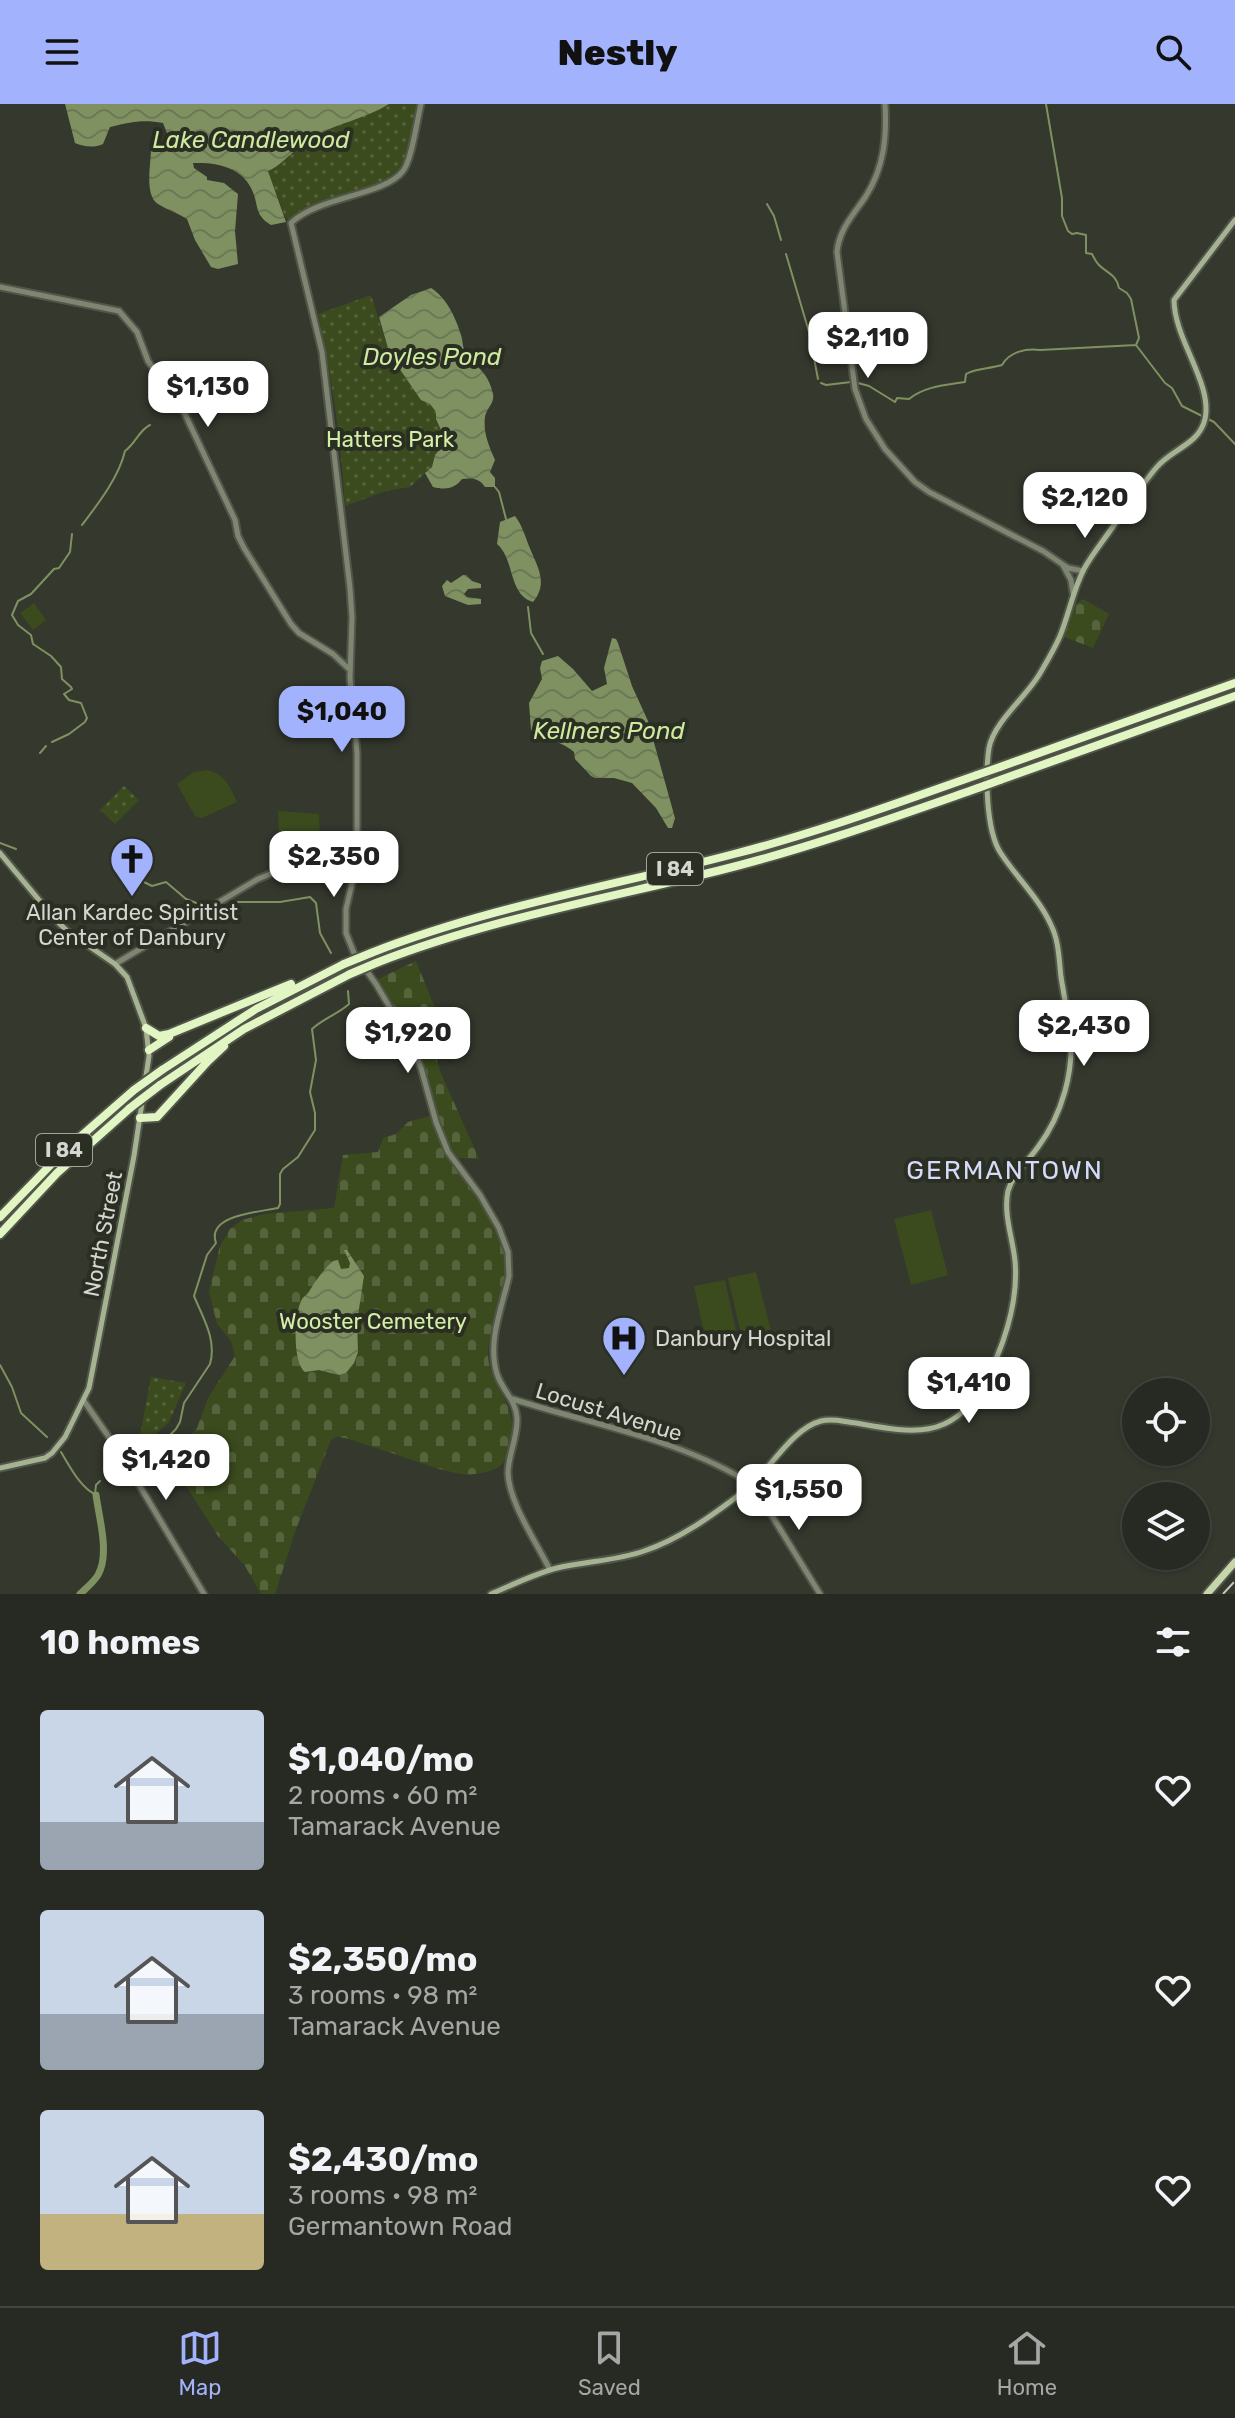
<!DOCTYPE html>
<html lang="en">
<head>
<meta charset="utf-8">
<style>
	body { margin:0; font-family:Rubik,sans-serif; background:#2f322a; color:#f1f3f6; height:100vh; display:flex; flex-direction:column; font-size:30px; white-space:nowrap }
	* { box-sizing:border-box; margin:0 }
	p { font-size:26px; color:#a4a7a5 }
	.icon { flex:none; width:44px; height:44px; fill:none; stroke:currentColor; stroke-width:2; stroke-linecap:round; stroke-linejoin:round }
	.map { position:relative; height:1490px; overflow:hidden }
	.sheet { display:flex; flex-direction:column; background:#272a22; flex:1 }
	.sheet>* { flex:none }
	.controls { position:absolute; left:1122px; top:1274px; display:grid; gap:16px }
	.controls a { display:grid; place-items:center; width:88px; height:88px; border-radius:50%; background:#272a22; box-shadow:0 2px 6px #0004,0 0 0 2px #434640; font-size:40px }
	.price { position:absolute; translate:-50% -68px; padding:0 18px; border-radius:16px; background:#fff; color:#222; font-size:26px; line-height:52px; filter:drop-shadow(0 2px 4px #0008) }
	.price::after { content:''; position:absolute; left:50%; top:48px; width:24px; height:18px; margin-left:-12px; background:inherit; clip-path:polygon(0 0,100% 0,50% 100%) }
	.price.current { background:#a3b2fc; color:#111 }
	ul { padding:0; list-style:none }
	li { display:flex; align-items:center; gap:24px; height:200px; padding:0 40px }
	li span { display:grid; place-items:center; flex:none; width:224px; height:160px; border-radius:8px; color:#555 }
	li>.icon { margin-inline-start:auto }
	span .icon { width:96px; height:96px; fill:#fffc; stroke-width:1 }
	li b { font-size:34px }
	h2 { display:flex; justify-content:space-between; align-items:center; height:96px; padding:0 40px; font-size:34px }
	header { display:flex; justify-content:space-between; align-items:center; height:104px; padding:0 40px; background:#a3b2fc; color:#111; font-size:36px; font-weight:800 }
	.dock { display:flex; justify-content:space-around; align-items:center; height:112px; border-top:2px solid #434640; background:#272a22; font-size:22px; color:#a4a7a5 }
	.dock a { display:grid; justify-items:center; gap:4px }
	.dock .current { color:#a3b2fc }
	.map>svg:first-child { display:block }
	.grass { fill:#3b4b1e }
	.cemetery { fill:url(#cemetery-stones) }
	.park { fill:url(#park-dots) }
	.water { fill:url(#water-waves) }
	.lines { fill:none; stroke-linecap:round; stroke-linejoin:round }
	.stream { stroke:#7f9161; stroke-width:2 }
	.river { stroke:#7f9161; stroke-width:7 }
	.tertiary-casing { stroke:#51554a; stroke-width:9 }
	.secondary-casing { stroke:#51554a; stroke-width:9 }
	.primary-casing { stroke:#51554a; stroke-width:11 }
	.motorway-casing { stroke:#51554a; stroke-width:12 }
	.tertiary { stroke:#7e8672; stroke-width:5 }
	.secondary { stroke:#a6b392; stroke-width:5 }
	.primary { stroke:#c5d6ab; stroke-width:7 }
	.motorway { stroke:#e1f6c2; stroke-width:8 }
	.rail { stroke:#c4c7c0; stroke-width:2; stroke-dasharray:16 8; stroke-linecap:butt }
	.motorway-bridge-casing { stroke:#51554a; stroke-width:12; stroke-linecap:butt }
	.motorway-bridge { stroke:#e1f6c2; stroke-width:8 }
	.labels { text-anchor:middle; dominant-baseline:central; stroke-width:8; stroke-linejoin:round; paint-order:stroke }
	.shield { fill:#2a2e23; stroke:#a1a49c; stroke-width:2 }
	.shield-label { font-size:20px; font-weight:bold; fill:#d4d7d0 }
	.park-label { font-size:22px; fill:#d4f0a6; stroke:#2a2e23 }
	.poi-label { font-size:22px; fill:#d4d7d0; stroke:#2a2e23 }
	.street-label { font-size:22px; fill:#d4d7d0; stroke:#2a2e23 }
	.water-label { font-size:24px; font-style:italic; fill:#cdea9f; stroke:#2a2e23 }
	.quarter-label { font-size:26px; letter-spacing:2px; fill:#d4daf7; stroke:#2a2e23 }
</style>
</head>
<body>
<header><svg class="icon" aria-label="menu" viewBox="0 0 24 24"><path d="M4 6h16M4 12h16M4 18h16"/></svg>Nestly<svg class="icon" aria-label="search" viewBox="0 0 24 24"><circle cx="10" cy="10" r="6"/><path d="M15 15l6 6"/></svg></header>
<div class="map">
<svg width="1235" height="1490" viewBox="0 0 1235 1490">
	<defs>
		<pattern id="cemetery-stones" width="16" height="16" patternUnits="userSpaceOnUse" patternTransform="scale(2)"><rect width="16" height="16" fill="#3b4b1e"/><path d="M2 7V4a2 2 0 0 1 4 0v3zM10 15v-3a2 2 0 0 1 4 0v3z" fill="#56643e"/></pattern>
		<pattern id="park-dots" width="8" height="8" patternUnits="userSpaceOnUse" patternTransform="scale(2)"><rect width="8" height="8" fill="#3b4b1e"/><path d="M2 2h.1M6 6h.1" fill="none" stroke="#56643e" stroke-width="1.8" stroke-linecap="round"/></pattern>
		<pattern id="water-waves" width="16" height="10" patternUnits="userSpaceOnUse" patternTransform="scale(2)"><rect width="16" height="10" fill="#7f9161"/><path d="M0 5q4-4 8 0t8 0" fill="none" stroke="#6c7956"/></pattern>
	</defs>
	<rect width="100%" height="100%" fill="#34382d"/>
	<!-- grass -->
	<path class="grass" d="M34,499L46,516L33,526L20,509Z
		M207,666C225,670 230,682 237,698L202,714L195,712L177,680L194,668Z
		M278,707L319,710L320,735L279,734Z
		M931,1106L948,1171L911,1181L894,1115Z
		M756,1168L771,1227L742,1234L728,1174Z
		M725,1176L738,1236L707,1243L694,1182Z"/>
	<!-- cemetery -->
	<path class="cemetery" d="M1083,495L1109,510L1093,544L1064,533L1074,501Z
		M416,857L437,909L426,915L440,967L479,1055L460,1054L451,1057C473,1087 511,1131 507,1170C504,1197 489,1222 488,1248C487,1276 513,1296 512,1323C512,1333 509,1351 503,1359C495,1368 473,1372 462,1370C446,1368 431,1362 415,1357C392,1349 368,1341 345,1334L336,1333L331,1336L296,1425L275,1490H261L245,1462L218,1432L172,1360L177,1347L197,1324L208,1294L235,1252L231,1237L217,1220L209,1187L220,1142L230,1125L242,1116L264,1110L334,1104L343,1051L378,1048L383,1034L396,1030L408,1018L437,1010L421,950L378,875Z"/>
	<!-- park -->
	<path class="park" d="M389,0H418L404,57C389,89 319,92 289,116L285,113L268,67L273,65C293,45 315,29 342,19C358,13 374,9 389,0Z
		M371,191L390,251L421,295L430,300L436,308V315L445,336L435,351L432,363L410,383L386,387L345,402C341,337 332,274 318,210Z
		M124,682L139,696L115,720L100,706Z
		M151,1273L186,1279L169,1318L143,1342L139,1337Z"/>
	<!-- water -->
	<path class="water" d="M65,0H389C365,15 337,19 313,33C296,42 283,61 268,67L286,118L271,121C258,113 258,107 255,94C247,64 219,58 193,59L194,64L207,73V76L224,79L238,90L235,127L238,160L218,165L211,163L195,136L187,115C178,109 167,106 158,100C144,91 151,60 151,45L170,42L171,39L163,19C144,15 129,18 110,23L103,40C94,44 84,43 75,39Z
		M431,184C446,193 456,214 461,231C463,237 462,243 466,249C477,265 488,267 493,290C495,299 486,305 485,313C483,329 489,342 495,356L490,368L495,374V383H485C479,374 472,374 462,375C454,385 446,386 433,383L425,369L432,363L435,351L444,340L445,335L436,315V308L430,300L421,296L390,251L379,213L411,191Z
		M515,412C522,421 525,432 529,442C537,462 549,479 533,498C508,491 515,455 497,440L500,418Z
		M463,471H466L472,477L481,480V484L468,485L464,490L467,493L481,495V500L468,501L445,492L442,482L447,476L451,479Z
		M612,534L616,535L618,539L632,582L648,617L675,714L672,724H668L656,704L632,679L614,674H595L591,672L575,655L574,648C565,640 557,640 546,629L535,630L531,626L529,599L542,575L540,564L542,557L558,552L573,565L592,587L607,580L604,564Z
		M344,1146H347L364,1172L357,1218L358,1248L354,1259L346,1269L339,1271L319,1266L305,1268C292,1258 294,1209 302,1195C304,1192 308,1190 310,1186C316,1176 323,1166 333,1157L338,1156L341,1165L349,1164L350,1159Z"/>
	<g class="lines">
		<!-- stream -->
		<path class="stream" d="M1046,0L1062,94V112L1068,127L1072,130L1077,129L1086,131V149L1092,150C1094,154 1096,158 1099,161C1108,170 1116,170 1119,184L1127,189L1131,195L1139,234L1136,241
			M767,100L774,112L781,136
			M786,150L809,228L818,275
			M821,279L826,281L851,278
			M858,279L869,282L895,298L897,294L909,295C925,282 946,281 965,278L966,270C976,264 989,265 1002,261C1009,248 1026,244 1040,246L1136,241L1165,279L1172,284L1182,302L1214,318L1235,340
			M495,383L499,388L506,415
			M82,421C98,400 119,373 125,347C136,339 139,326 150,321
			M528,503L531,529L543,550
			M52,638L69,630L85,618L87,614L81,599L69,596L64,590L72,585L71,583L62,575L61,563L51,552L33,540L31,531L18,521L12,511L18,497L31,490L54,465L59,464L70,448L72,430
			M40,649L46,642
			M0,739L16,745
			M140,776L152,782L166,778L186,795L204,802
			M220,806L237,798H280L310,793L316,799L320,829L331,849
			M0,1261L12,1283L21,1309L47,1333
			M61,1348C70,1363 80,1383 96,1391
			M132,1358L155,1346L176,1325L180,1318L184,1299L210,1260C217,1236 203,1214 194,1192L207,1151L216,1139C206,1111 259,1108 278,1104L280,1100V1070L283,1065L298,1053L315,1026V1009L310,988L316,956L312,925C324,914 338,910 349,900L348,887
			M95,1390L96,1381L100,1377"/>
		<!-- river -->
		<path class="river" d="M80,1490C86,1484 93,1479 98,1471C110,1450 99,1414 96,1391"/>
		<!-- tertiary casing -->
		<g class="tertiary-casing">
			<path id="tertiary" d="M421,0C417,15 412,56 403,67C384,92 319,92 291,119L322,248L350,484L352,513L350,574L357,649V758L346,805V829L354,849L376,880L412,941L421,964L436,1018L448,1048L480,1091L499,1124L508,1148L509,1172C502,1204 487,1237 497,1270C502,1286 516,1296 517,1314C518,1333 508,1351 508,1369C509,1399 537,1439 550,1466
				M885,0C887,33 884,63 866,92C854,110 839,125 837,148L855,285L866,315L885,345L915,378L929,388L1043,447L1068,464L1083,467
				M0,183L119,207L137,228L148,257L184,308L235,416L238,432L244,444L291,520L299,529L333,550L349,565
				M1063,461L1071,476L1073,489
				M115,860L258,775L356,734
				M513,1295C593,1321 681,1335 753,1381L820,1490
				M84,1297L122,1352L204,1490"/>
		</g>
		<!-- secondary casing -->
		<g class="secondary-casing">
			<path id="secondary" d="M0,749L54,814L67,827L115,860L127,873L146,924L149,952L134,1052L89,1284L65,1333L52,1349L45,1354L0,1364
				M491,1490C512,1481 534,1470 557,1464C586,1457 616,1457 644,1447C680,1435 713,1411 743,1388C768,1370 790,1325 821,1317C833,1314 844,1318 856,1319C908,1328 949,1338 981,1285C1002,1249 1019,1199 1015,1157C1013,1135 1003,1110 1008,1087C1013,1070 1028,1057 1038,1043C1062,1011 1075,966 1070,926C1067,908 1064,891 1061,873C1059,856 1059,837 1051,821C1039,794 1016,773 1000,748C986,725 985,671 989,644C994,618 1025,594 1039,571C1046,559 1054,546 1060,532C1069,510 1073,486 1084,465C1092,450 1104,436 1114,421C1128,402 1141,382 1156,364C1171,345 1199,341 1205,315C1213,280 1174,235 1174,196L1235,116"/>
		</g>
		<!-- primary casing -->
		<g class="primary-casing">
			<path id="primary" d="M1207,1490L1235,1458"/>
		</g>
		<!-- motorway casing -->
		<g class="motorway-casing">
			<path id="motorway" d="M1000,663L1235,579
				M1000,676L1235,592
				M371,849C488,803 613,782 734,750C817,729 897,699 977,671
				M376,859C486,816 603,795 717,767C806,745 892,714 978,684
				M146,924L159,932L169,930L291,880
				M149,946L169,933
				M162,966L256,905L344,860
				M160,981L244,925L350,870
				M140,1014L157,1013L208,957L224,942
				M0,1113L64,1047L134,986
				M0,1130L57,1069L130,1004"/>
		</g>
		<!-- tertiary -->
		<use href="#tertiary" class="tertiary"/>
		<!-- secondary -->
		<use href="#secondary" class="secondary"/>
		<!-- primary -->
		<use href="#primary" class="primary"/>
		<!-- motorway -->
		<use href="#motorway" class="motorway"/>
		<!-- rail -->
		<path class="rail" d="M1223,1490L1235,1477"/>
		<!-- motorway-bridge casing -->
		<g class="motorway-bridge-casing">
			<path id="motorway-bridge" d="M977,671L1000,663
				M978,684L1000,676
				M344,860L371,849
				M350,870L376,859
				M134,986L162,966
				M130,1004L160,981"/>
		</g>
		<!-- motorway-bridge -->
		<use href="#motorway-bridge" class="motorway-bridge"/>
	</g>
	<!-- icons -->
	<defs>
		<g id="church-pin" transform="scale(2.3)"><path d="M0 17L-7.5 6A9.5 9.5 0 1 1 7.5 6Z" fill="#a3b2fc" stroke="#2a2e23"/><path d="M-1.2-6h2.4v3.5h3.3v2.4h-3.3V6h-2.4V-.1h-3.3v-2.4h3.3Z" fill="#111"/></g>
		<g id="hospital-pin" transform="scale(2.3)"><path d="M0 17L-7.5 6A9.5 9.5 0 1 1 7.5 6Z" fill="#a3b2fc" stroke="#2a2e23"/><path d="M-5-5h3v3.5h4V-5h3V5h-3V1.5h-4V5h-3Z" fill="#111"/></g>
	</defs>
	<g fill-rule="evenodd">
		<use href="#church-pin" x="132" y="755"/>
		<use href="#hospital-pin" x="624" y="1234"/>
	</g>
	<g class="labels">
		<!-- shield labels -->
		<g class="shield">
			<rect x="647" y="749" width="56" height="32" rx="6"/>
			<rect x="36" y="1030" width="56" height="32" rx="6"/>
		</g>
		<g class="shield-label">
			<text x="675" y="765">I 84</text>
			<text x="64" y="1046">I 84</text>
		</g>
		<!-- park labels -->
		<g class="park-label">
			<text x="390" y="335">Hatters Park</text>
			<text x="373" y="1217">Wooster Cemetery</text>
		</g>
		<!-- poi labels -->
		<g class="poi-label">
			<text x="132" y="808">Allan Kardec Spiritist<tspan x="132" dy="25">Center of Danbury</tspan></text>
			<text x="655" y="1234" text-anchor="start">Danbury Hospital</text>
		</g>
		<!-- street labels -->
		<g class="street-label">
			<text transform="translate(103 1130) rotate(-79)">North Street</text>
			<text transform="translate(609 1308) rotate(17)">Locust Avenue</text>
		</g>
		<!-- water labels -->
		<g class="water-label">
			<text x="251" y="36">Lake Candlewood</text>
			<text x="432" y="253">Doyles Pond</text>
			<text x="609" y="627">Kellners Pond</text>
		</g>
		<!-- quarter labels -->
		<g class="quarter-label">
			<text x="1005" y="1066">GERMANTOWN</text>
		</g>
	</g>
</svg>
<div class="controls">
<a><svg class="icon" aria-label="locate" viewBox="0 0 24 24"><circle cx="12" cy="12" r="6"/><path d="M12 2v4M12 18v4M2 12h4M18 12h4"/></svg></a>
<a><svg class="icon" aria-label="layers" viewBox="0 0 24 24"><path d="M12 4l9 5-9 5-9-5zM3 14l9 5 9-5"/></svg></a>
</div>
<b class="price" style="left:868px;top:276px">$2,110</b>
<b class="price" style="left:208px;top:325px">$1,130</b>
<b class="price" style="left:1085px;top:436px">$2,120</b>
<b class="price current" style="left:342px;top:650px">$1,040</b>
<b class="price" style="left:334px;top:795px">$2,350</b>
<b class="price" style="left:1084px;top:964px">$2,430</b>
<b class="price" style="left:408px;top:971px">$1,920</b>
<b class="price" style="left:969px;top:1321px">$1,410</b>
<b class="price" style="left:166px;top:1398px">$1,420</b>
<b class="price" style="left:799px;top:1428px">$1,550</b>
</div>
<section class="sheet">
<h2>10 homes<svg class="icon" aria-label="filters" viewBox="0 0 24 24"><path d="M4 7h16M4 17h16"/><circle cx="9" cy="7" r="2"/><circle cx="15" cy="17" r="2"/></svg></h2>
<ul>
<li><span style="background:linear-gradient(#c9d6e8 70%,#9aa5b1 0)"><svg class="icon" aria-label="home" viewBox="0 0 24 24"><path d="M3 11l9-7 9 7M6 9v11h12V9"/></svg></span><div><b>$1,040/mo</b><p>2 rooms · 60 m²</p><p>Tamarack Avenue</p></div><svg class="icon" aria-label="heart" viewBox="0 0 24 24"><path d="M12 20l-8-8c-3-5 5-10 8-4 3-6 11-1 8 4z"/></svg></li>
<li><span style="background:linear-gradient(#c9d6e8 65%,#9aa5b1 0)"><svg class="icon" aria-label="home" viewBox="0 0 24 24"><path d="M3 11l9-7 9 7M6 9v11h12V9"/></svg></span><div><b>$2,350/mo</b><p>3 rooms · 98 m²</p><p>Tamarack Avenue</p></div><svg class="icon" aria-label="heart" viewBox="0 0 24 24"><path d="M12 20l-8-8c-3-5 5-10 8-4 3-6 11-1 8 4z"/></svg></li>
<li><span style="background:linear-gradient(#c9d6e8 65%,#c2b280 0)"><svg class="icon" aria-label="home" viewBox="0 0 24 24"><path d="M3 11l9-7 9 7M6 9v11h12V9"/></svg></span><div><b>$2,430/mo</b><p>3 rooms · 98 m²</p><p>Germantown Road</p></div><svg class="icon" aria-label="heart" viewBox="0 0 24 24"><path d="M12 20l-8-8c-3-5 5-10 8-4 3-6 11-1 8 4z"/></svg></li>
</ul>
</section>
<nav class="dock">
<a class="current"><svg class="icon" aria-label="map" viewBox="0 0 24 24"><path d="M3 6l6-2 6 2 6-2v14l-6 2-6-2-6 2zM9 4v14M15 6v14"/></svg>Map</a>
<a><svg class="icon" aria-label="saved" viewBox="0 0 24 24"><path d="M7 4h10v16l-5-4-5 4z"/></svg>Saved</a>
<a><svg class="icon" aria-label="home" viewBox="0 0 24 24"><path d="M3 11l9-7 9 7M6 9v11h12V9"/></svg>Home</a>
</nav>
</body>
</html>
